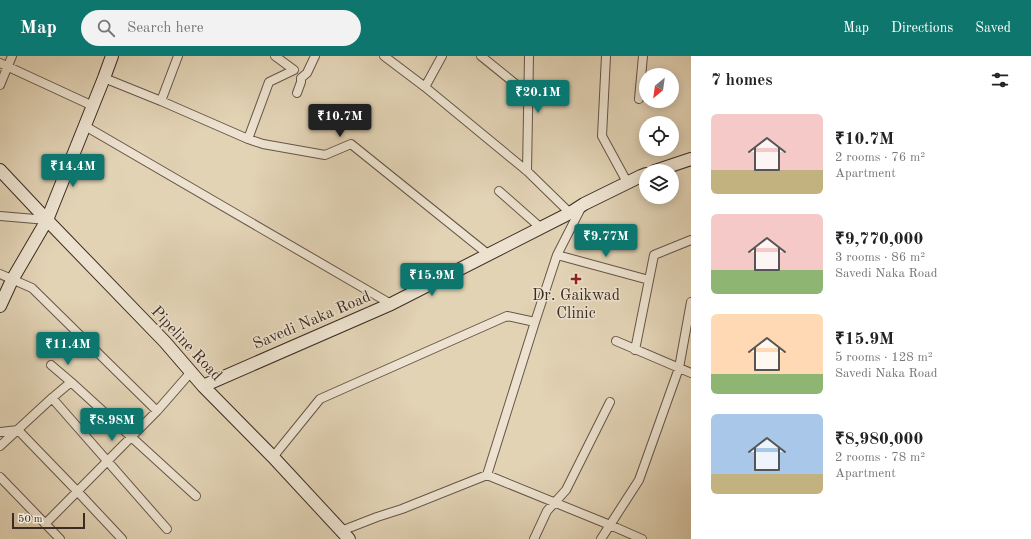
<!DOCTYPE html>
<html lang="en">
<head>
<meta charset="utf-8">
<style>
	body { margin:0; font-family:"Old Standard TT",serif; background:#f2f2f2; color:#222; height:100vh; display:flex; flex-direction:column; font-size:15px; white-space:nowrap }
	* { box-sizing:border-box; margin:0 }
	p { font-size:13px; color:#767676 }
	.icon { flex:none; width:22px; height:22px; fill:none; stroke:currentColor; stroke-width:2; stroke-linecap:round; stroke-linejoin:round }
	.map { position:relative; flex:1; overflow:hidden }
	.details { display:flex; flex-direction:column; background:#fff; width:340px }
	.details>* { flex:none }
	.needle { width:26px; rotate:209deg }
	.fabs { position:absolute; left:639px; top:12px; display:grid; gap:8px }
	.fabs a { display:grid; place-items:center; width:40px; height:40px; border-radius:50%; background:#fff; box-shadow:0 2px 10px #0003; font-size:20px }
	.scale { position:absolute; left:12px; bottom:10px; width:73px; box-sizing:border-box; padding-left:4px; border:2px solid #3b2b23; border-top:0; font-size:11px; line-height:14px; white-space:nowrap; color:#3b2b23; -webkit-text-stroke:3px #ece2cf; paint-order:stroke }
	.price { position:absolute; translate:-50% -34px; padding:0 9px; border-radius:4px; background:#0f766e; color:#fff; font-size:13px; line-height:26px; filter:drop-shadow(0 1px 2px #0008) }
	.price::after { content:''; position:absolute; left:50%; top:24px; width:12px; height:9px; margin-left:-6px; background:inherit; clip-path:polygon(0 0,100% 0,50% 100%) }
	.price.active { background:#222; color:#fff }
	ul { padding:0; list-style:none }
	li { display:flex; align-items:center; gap:12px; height:100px; padding:0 20px }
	li span { display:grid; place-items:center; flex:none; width:112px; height:80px; border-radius:6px; color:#555 }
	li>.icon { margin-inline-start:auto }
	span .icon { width:48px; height:48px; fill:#fffc; stroke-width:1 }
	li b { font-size:17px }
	h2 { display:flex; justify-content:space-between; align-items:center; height:48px; padding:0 20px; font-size:17px }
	header { display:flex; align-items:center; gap:24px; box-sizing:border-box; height:56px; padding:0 20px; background:#0f766e; color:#fff }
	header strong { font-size:19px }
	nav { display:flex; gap:22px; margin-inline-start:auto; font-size:14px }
	.search { width:280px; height:36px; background:#f2f2f2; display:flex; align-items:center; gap:10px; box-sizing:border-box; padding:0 14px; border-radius:22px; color:#767676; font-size:15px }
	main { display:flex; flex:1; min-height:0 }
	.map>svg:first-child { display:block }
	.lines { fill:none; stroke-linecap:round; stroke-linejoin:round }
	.street-casing { stroke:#655548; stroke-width:10 }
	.secondary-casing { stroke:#3b2b23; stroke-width:14 }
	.street { stroke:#ece2cf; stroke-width:8 }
	.secondary { stroke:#ece2cf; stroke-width:12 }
	.poi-dot { fill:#8f2418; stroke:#ece2cf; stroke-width:1.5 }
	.labels { text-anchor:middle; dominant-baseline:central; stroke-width:3; stroke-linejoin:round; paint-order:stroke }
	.poi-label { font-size:16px; fill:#3b2b23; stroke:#ece2cf }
	.street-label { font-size:16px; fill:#3b2b23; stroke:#ece2cf }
</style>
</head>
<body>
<header>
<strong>Map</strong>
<div class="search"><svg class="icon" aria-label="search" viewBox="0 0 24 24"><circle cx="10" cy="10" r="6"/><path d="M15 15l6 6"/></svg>Search here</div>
<nav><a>Map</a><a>Directions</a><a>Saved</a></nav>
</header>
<main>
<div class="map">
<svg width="691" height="483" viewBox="0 0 691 483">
	<rect width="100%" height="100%" fill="#e2d3b5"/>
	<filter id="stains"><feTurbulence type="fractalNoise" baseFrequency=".005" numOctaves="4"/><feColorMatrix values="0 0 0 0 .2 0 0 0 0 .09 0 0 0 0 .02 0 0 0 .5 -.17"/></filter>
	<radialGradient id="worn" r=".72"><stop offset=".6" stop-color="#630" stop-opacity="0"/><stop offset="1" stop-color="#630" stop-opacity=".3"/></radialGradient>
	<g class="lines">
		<!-- street casing -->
		<g class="street-casing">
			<path id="street" d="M275,0L294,14L269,26L248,83L263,88L325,99L351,88L489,199
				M384,0L425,31L527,115L570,157
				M481,0L528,38
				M606,0L602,80L627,126
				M0,7L93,50
				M104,22L161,45L248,83
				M0,29L12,0
				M425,31L442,0
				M297,37L301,26V22L307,17L315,0
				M639,43L643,0
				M161,45L178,0
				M85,70L391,248
				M527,115L529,0
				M499,135L541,172
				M0,160L47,164
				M557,199L649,224
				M0,218L32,232L157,355
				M616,285L691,317
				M635,294L654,199L691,184
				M51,309L71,326
				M52,342L71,326L196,440
				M0,376L18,374L77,435L122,483
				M0,390L52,342L167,473
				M273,401L320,343L507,260L535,266
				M487,419L535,266L557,199L582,150
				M0,421L60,483
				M45,468L157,355L191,316
				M341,475L377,461L402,453L487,419L610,469L642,483
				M534,483L547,455L566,434L610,346
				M601,483L610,469L639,424L679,312L691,246"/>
		</g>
		<!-- secondary casing -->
		<g class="secondary-casing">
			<path id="secondary" d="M0,114L47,164L165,286L203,330L273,401L349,483
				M655,115L691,103
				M0,250L12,224L47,164L104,22L112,0
				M203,330L391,248L570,157L584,148L641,120L646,118"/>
		</g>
		<!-- street -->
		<use href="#street" class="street"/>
		<!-- secondary -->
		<use href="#secondary" class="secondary"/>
	</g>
	<!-- markers -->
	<path class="poi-dot" d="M574 217h4v4h4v4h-4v4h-4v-4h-4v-4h4z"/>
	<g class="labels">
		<!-- poi labels -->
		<g class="poi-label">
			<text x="576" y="240">Dr. Gaikwad<tspan x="576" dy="18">Clinic</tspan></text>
		</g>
		<!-- street labels -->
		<g class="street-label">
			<text transform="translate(312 265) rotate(-23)">Savedi Naka Road</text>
			<text transform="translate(186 288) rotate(47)">Pipeline Road</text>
		</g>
	</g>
	<rect width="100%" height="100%" filter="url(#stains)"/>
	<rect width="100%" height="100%" fill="url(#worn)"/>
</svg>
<div class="fabs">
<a><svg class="needle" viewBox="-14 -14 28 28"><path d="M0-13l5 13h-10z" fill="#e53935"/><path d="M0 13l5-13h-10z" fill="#767676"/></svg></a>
<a><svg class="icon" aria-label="locate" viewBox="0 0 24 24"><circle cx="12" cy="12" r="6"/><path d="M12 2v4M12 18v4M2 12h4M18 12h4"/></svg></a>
<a><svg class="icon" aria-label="layers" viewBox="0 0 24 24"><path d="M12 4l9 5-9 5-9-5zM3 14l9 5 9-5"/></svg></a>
</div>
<div class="scale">50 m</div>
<b class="price" style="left:538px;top:58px">₹20.1M</b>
<b class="price active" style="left:340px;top:82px">₹10.7M</b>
<b class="price" style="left:73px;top:132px">₹14.4M</b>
<b class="price" style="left:606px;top:202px">₹9.77M</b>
<b class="price" style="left:432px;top:241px">₹15.9M</b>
<b class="price" style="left:68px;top:310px">₹11.4M</b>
<b class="price" style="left:112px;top:386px">₹8.98M</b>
</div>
<section class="details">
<h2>7 homes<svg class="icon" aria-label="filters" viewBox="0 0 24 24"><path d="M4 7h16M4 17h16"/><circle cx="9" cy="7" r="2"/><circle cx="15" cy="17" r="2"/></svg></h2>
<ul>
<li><span style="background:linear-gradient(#f6c9c9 70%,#c2b280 0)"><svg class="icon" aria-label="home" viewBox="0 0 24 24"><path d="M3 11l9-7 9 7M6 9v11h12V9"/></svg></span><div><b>₹10.7M</b><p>2 rooms · 76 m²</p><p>Apartment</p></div></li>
<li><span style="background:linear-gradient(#f6c9c9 70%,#8fb573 0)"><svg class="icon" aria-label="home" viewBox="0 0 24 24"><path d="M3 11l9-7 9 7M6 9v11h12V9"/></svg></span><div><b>₹9,770,000</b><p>3 rooms · 86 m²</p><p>Savedi Naka Road</p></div></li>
<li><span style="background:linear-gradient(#ffd9b3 75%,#8fb573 0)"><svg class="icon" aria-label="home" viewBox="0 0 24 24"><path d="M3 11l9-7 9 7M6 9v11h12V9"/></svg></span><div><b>₹15.9M</b><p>5 rooms · 128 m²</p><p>Savedi Naka Road</p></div></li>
<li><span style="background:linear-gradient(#a9c7e8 75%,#c2b280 0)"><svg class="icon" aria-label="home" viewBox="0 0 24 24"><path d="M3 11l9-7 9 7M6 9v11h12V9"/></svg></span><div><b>₹8,980,000</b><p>2 rooms · 78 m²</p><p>Apartment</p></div></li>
</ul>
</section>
</main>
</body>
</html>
